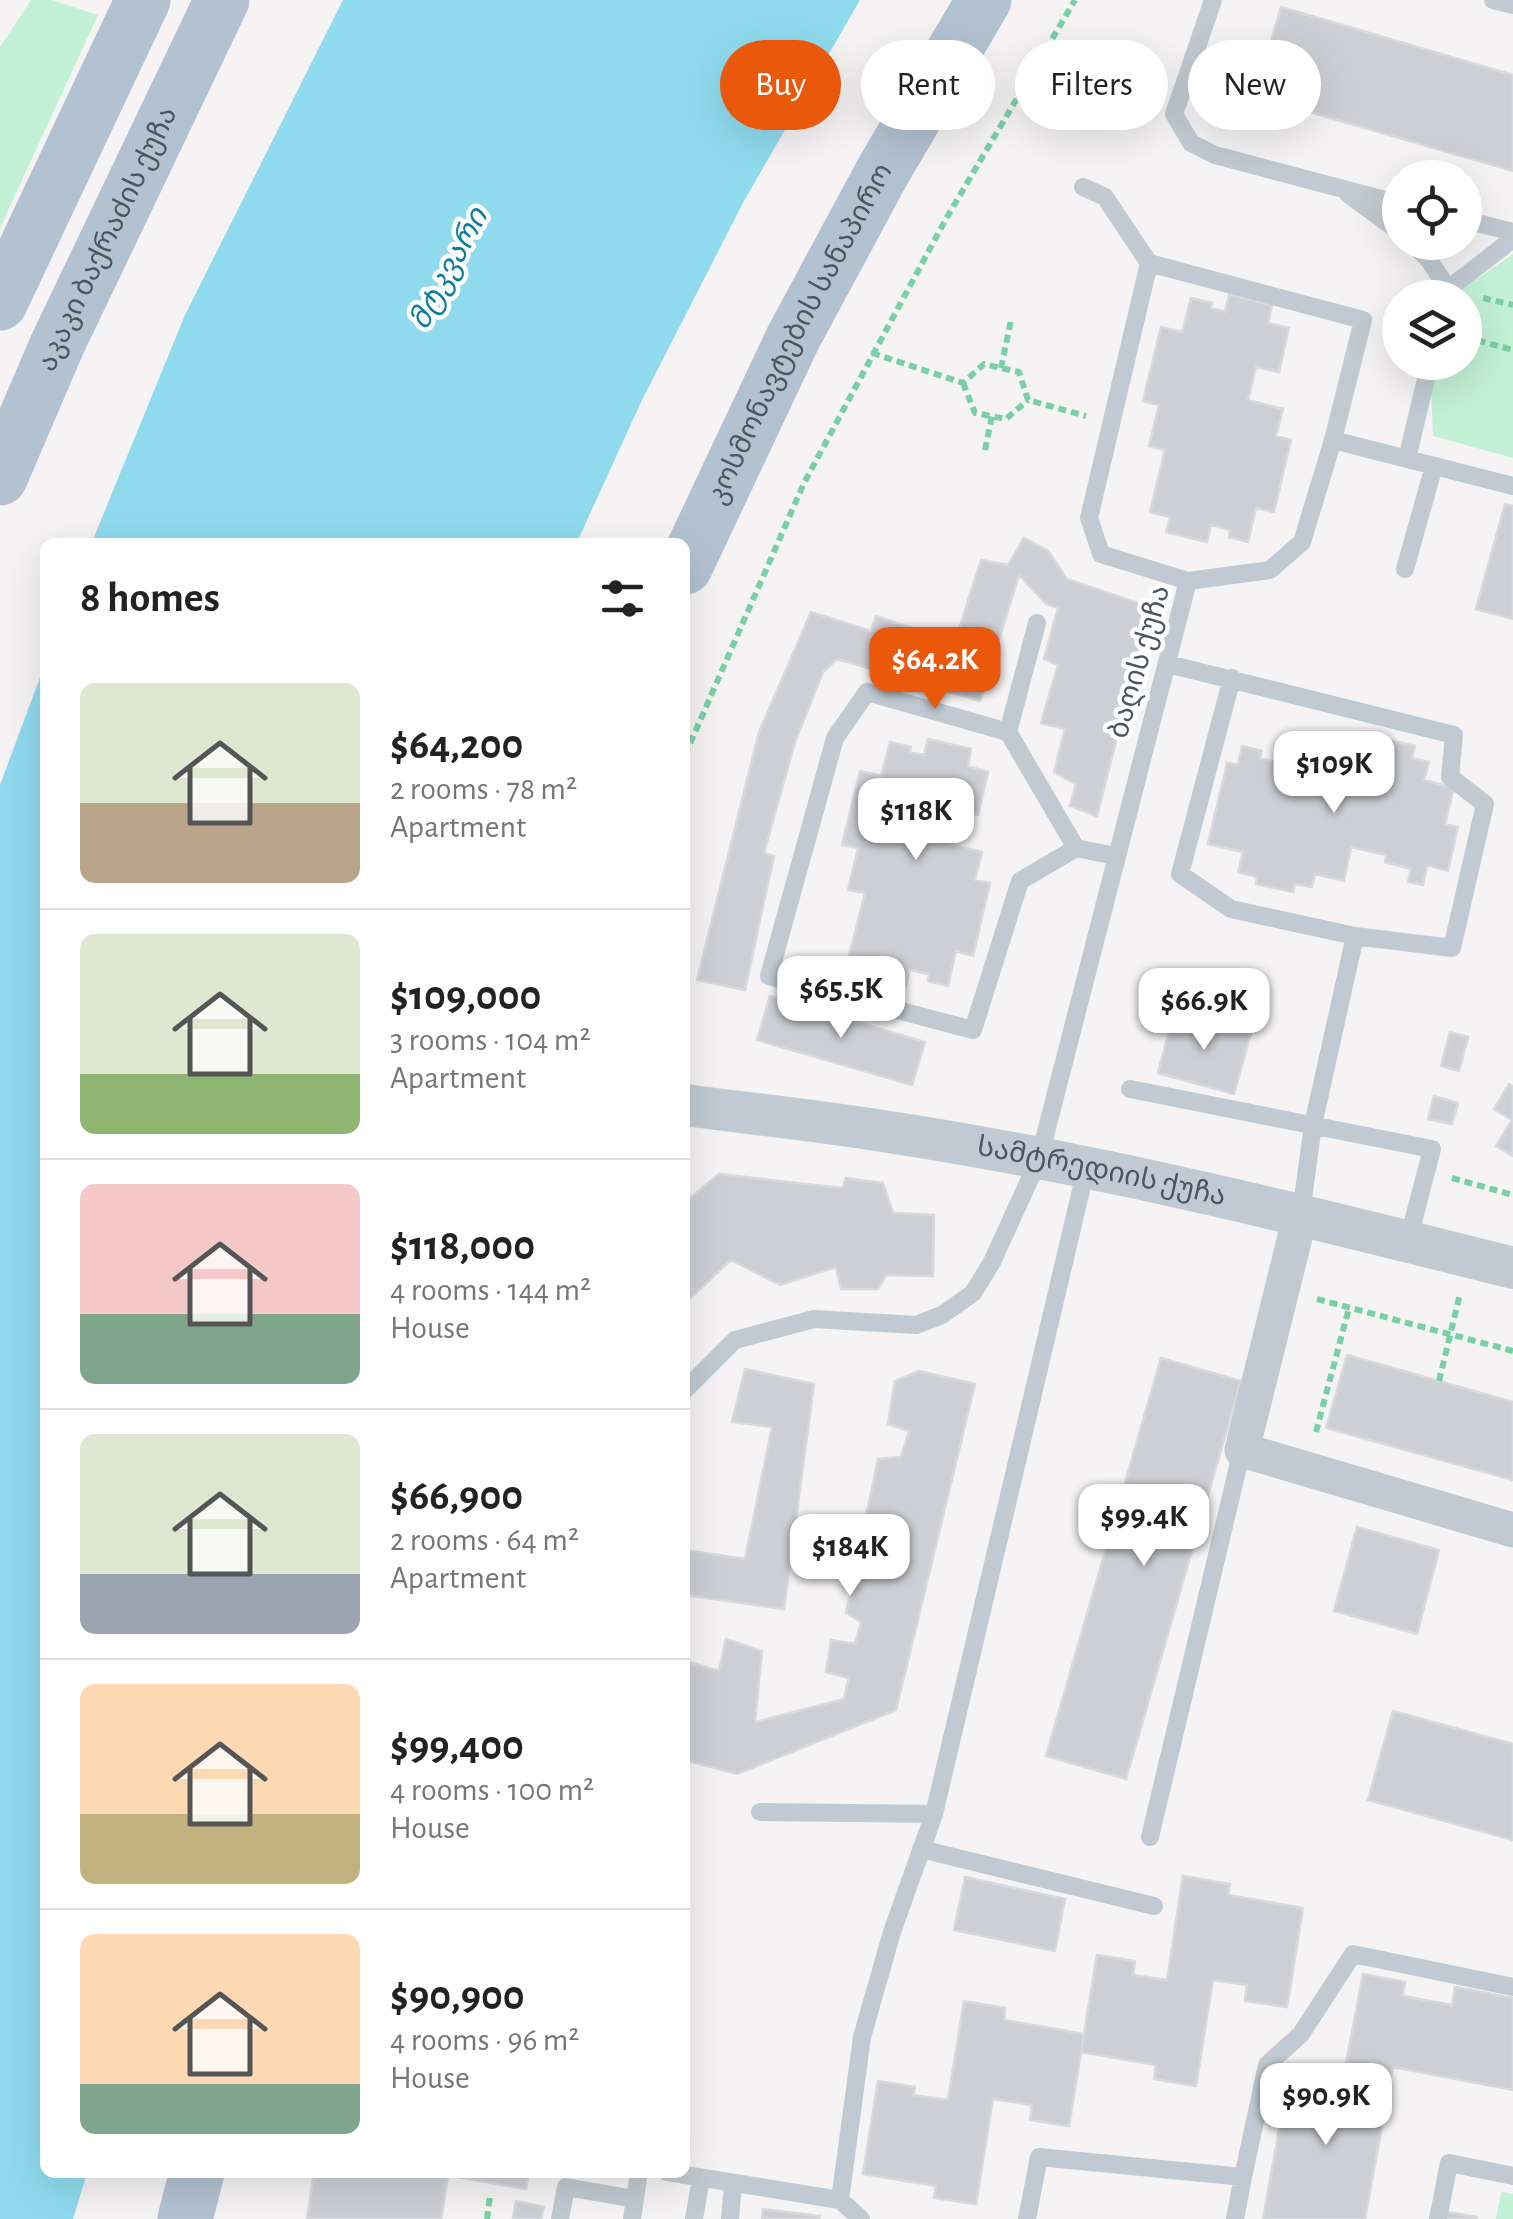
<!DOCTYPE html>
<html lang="en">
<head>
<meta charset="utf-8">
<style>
	body { margin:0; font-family:"Alegreya Sans","Noto Sans Georgian",sans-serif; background:#f2f2f2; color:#222; height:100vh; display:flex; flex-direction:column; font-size:38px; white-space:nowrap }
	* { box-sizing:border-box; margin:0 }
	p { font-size:32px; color:#767676 }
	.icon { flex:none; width:55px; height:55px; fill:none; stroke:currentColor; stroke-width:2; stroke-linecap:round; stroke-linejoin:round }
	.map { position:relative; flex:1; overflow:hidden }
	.side { position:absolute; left:40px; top:538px; width:650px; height:1640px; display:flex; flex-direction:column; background:#fff; border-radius:15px; box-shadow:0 10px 40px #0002 }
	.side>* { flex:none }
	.hud { position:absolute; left:720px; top:40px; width:642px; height:90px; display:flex; gap:20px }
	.buttons { position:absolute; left:1382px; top:160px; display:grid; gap:20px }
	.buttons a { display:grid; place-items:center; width:100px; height:100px; border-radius:50%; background:#fff; box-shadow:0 10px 40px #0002; font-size:50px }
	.price { position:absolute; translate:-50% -85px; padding:0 22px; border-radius:20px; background:#fff; color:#222; font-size:32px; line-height:65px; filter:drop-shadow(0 2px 5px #0008) }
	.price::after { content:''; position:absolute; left:50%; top:60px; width:30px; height:22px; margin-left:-15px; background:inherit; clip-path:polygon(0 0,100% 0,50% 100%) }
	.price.on { background:#ea580c; color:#fff }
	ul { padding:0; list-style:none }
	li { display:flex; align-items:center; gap:30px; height:250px; padding:0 40px }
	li+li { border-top:2px solid #e0e0e0 }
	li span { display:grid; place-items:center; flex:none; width:280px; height:200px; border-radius:15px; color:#555 }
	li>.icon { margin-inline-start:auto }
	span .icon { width:120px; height:120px; fill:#fffc; stroke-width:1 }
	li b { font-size:42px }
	h2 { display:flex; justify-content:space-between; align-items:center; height:120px; padding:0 40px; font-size:42px }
	.pill { padding:0 35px; border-radius:45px; background:#fff; box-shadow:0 10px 40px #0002; font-size:35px; line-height:90px }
	.pill.on { background:#ea580c; color:#fff }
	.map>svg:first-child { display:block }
	.green { fill:#c3f1d5 }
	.water { fill:#90daee }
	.building { fill:#cdcfd5; stroke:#d7d9de; stroke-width:2.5 }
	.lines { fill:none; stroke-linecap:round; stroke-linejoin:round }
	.path { stroke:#7ad0a6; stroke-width:6; stroke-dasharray:8 5; stroke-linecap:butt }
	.service { stroke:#c1cad2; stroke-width:18 }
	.minor { stroke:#c1cad2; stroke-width:35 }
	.tertiary { stroke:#c1cad2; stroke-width:42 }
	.primary { stroke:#b3c2d1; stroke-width:55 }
	.labels { text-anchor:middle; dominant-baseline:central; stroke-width:9; stroke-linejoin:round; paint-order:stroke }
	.street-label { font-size:28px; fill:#4a5661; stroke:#fff }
	.water-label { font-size:30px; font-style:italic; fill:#0c7c9b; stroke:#fff }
</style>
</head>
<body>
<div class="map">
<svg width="1513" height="2219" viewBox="0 0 1513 2219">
	<rect width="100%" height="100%" fill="#f5f3f3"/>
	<!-- green -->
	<path class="green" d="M31,0H52L98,15L0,228V47Z
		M1513,254V458L1433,436L1431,386L1438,363L1465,362V298L1456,297L1458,292Z
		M1501,2192L1513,2194V2219H1496Z"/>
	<!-- water -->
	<path class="water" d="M343,0H860L744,201L642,400L577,542H92L185,315Z
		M45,664V2172L87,2173L73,2219H0V785Z"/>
	<!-- building -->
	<path class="building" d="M1281,7L1513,75V171L1255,96Z
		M1229,295L1272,305L1268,323L1289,328L1279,372L1256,367L1248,400L1283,409L1276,436L1291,440L1274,512L1256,508L1248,542L1229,537L1230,530L1211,525L1207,542L1166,532L1170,517L1150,512L1165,450L1149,446L1159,405L1143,401L1161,327L1182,332L1191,298L1212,303L1211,308L1225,312Z
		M1505,504L1513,506V619L1476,609Z
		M1024,538L1048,551L1067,579L1150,607L1097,816L1070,806L1076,784L1054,772L1065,729L1041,723L1058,665L1044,659L1058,608L1046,604L1019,575L980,701L837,659L823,672L795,742L764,853L774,856L745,990L697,980L759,732L811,612L871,631L876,616L955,642L981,560L1008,565Z
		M1379,738L1415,746L1412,758L1429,762L1424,780L1454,788L1445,824L1458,827L1448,871L1427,865L1423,885L1408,882L1411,869L1385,862L1386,855L1351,847L1344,881L1315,874L1312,887L1295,884L1293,892L1256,884L1257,877L1238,872L1243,852L1208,844L1227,763L1238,765L1242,746L1262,751L1260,758L1285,764L1280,783L1313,791L1323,749L1351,756L1355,740L1377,745Z
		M928,739L971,749L968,766L988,772L978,815L955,810L948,844L982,852L975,880L990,883L973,956L956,951L948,986L928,981L929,974L910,970L906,986L865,976L869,960L849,956L865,893L848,890L858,848L842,845L860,771L881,776L890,742L911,747L910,752L924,755Z
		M770,996L925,1042L912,1085L757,1040Z
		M1174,1012L1251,1033L1234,1094L1158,1073Z
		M1450,1032L1468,1037L1459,1071L1441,1066Z
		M1509,1084L1513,1087V1156L1496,1146L1512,1120L1494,1109Z
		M1434,1096L1458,1103L1452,1124L1428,1119Z
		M719,1174L842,1188L846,1178L883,1183L893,1213L934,1215L933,1276L886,1275L878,1289H841L836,1267L780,1285L731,1260L685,1303V1202Z
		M1347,1355L1513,1402V1480L1326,1428Z
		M1161,1358L1241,1381L1126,1779L1046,1756Z
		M745,1369L814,1384L784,1609L685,1595V1550L745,1559L772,1427L732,1422Z
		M919,1371L975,1384L896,1710L737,1774L685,1760V1661L719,1671L726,1639L762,1651L755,1722L844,1699L849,1678L826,1672L831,1640L855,1644L861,1622L846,1613L878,1459L901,1457L909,1431L888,1424L895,1381Z
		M1357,1527L1439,1550L1417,1634L1334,1611Z
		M1393,1711L1513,1744V1840L1368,1800Z
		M1183,1876L1230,1884L1228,1895L1303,1908L1287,2007L1245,2001L1247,1985L1213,1980L1196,2086L1154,2079L1156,2065L1081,2052L1097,1955L1135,1961L1133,1975L1167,1980Z
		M965,1877L1065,1899L1055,1951L954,1930Z
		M1363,1974L1405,1982L1403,1996L1452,2005L1455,1987L1513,1998V2090L1393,2067L1389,2087L1343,2079Z
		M964,2001L1005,2008L1004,2020L1084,2034L1069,2126L1030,2120L1032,2105L993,2099L976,2204L934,2198L936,2186L863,2174L878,2081L915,2087L913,2095L948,2100Z
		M1290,2069L1389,2087L1365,2219H1263Z
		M314,2172H429L448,2176L441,2219H307Z
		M429,2172H529L526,2189Z
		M516,2201L544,2207L541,2219H513Z
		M763,2209L820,2216L819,2219H762Z
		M1447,2212L1477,2217V2219H1445Z"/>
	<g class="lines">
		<!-- path -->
		<path class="path" d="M1483,298L1513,305
			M1465,337L1513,350
			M872,353L963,383L984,364L1019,372L1028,400L1086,416
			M1001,368L1011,320
			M963,383L975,413L1006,419L1028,400
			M985,450L992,416
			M685,755L804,483L947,217L1075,0
			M1452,1178L1513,1195
			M1317,1299L1513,1351
			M1439,1381L1460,1294
			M1316,1432L1349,1308
			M487,2219L490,2196"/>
		<!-- service -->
		<path class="service" d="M1213,0L1174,114L1191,143L1215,155L1400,204
			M1493,0L1513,5
			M1083,187L1105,197L1149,263
			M1348,194L1400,232
			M1465,220L1513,232
			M1411,242L1429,260L1448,289
			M1446,298L1448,289L1513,239
			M1407,459L1430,362
			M1405,569L1434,466
			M1188,581L1101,554L1089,518L1149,263L1363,320L1333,440
			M1168,664L1454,735L1450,777L1485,804L1452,948L1355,936L1231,909L1180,874L1232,678
			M1008,732L1037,623
			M1076,848L1008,732L867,692L835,738L769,976L973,1030L1020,881L1076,848L1115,856
			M1130,1089L1432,1149L1408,1241
			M1301,1213L1313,1125L1355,936
			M685,1390L735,1340L814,1319L916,1325L942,1315L973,1293L992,1262L1039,1159L1188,581L1270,570L1302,542L1333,440L1513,486
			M760,1812L934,1814
			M1150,1837L1242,1450
			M921,1849L1154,1906
			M667,2172L840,2200L862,2037L892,1932L934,1814L1086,1169
			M840,2200L861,2219
			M560,2219L566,2187L635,2199
			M632,2219L639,2172
			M694,2219L701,2178
			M730,2219L733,2183
			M1027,2219L1039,2157L1243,2177L1267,2065L1301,2034L1353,1954L1513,1987
			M1235,2219L1243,2177
			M1438,2219L1449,2163L1513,2176"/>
		<!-- minor -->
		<path class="minor" d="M1301,1213L1242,1450L1513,1530"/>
		<!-- tertiary -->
		<path class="tertiary" id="s1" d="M685,1105C753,1114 821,1121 889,1132C1099,1164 1307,1216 1513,1268"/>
		<!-- primary -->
		<g class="primary">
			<path d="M0,303L143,0"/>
			<path id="s2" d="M0,478L57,345L222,0"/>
			<path id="s3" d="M685,567L793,338L883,171L984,0"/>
			<path d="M185,2219L197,2172"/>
		</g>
	</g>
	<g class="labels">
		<!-- street labels -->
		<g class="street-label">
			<text stroke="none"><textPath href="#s2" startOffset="262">აკაკი ბაქრაძის ქუჩა</textPath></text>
			<text stroke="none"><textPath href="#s3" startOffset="260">კოსმონავტების სანაპირო</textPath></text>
			<text transform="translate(1140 662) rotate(-74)">ბაღის ქუჩა</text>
			<text stroke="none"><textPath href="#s1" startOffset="422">სამტრედიის ქუჩა</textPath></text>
		</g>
		<!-- water labels -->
		<g class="water-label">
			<text transform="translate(449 269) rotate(-62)">მტკვარი</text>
		</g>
	</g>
</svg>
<div class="buttons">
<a><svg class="icon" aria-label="locate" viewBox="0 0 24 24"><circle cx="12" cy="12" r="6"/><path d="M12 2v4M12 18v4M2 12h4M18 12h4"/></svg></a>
<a><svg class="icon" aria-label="layers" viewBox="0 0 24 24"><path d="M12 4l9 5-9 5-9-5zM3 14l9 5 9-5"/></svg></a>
</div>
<b class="price on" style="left:935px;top:712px">$64.2K</b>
<b class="price" style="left:1334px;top:816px">$109K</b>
<b class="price" style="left:916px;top:863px">$118K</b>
<b class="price" style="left:841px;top:1041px">$65.5K</b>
<b class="price" style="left:1204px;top:1053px">$66.9K</b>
<b class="price" style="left:1144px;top:1569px">$99.4K</b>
<b class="price" style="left:850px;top:1599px">$184K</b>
<b class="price" style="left:1326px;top:2148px">$90.9K</b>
<div class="hud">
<a class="pill on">Buy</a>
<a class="pill">Rent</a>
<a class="pill">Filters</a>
<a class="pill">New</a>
</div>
<section class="side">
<h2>8 homes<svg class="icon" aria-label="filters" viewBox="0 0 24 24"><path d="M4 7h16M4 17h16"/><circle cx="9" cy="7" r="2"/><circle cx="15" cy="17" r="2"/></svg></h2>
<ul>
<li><span style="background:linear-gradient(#dfe7d0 60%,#b9a48a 0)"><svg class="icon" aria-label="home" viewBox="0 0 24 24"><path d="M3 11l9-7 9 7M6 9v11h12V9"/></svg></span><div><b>$64,200</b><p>2 rooms · 78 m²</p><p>Apartment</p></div></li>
<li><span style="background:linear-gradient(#dfe7d0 70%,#8fb573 0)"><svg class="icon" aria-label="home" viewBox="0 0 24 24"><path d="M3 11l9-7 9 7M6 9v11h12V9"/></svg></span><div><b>$109,000</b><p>3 rooms · 104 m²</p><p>Apartment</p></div></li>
<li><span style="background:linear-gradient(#f6c9c9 65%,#7fa58c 0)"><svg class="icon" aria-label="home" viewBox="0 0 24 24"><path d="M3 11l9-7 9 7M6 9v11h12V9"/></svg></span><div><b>$118,000</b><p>4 rooms · 144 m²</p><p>House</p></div></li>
<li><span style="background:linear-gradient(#dfe7d0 70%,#9aa5b1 0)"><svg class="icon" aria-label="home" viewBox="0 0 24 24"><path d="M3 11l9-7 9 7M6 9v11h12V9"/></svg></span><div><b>$66,900</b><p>2 rooms · 64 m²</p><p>Apartment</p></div></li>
<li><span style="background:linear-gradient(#ffd9b3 65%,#c2b280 0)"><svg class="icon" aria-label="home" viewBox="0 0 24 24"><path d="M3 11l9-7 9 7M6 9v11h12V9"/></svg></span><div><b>$99,400</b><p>4 rooms · 100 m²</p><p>House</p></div></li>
<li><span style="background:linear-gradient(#ffd9b3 75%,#7fa58c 0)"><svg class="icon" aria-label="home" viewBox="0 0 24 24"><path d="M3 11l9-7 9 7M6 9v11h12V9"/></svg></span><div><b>$90,900</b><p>4 rooms · 96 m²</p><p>House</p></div></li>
</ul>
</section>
</div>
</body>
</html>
